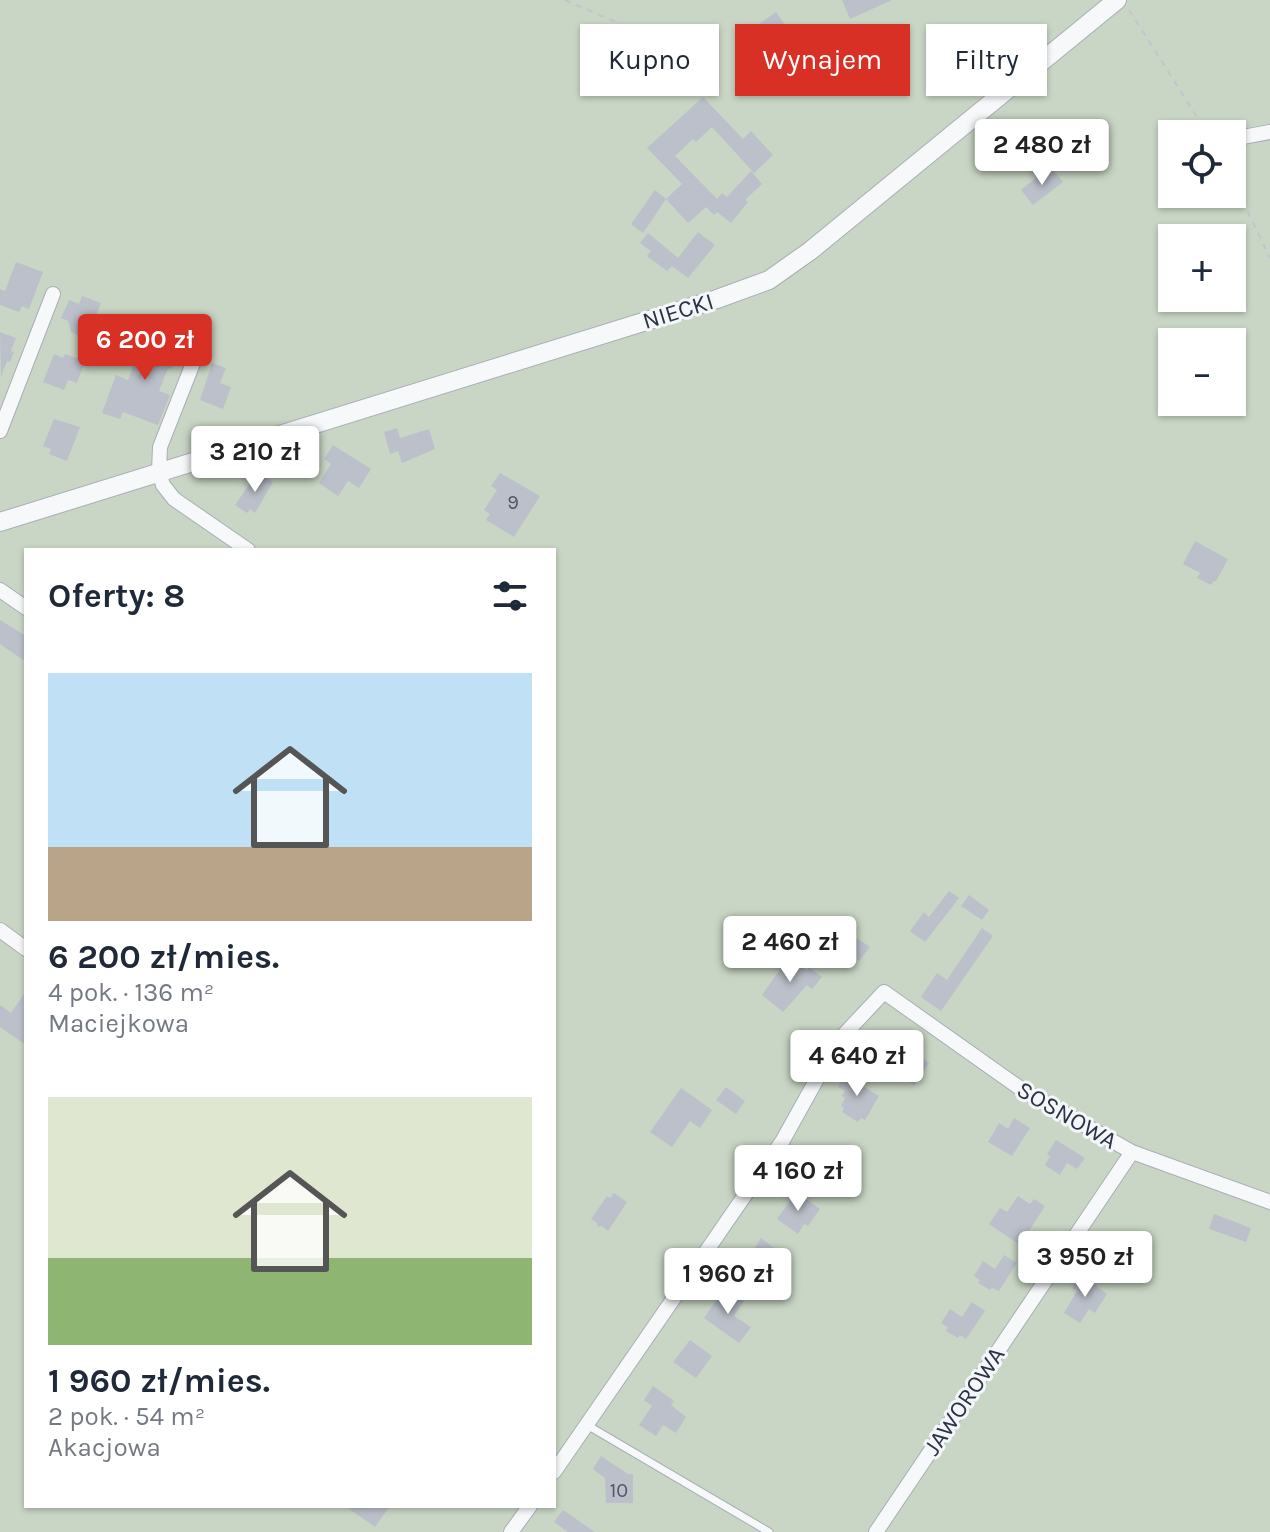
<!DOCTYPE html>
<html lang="pl">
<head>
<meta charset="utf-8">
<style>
	body { margin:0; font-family:Karla,sans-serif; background:#f6f6f7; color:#1f2937; height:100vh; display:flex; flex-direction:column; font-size:30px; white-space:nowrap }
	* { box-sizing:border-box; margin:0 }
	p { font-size:26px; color:#747a83 }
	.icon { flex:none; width:44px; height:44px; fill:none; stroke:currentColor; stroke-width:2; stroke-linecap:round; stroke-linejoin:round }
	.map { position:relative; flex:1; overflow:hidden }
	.drawer { position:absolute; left:24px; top:548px; width:532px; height:960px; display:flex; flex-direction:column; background:#fff; border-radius:0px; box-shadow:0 2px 6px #0004 }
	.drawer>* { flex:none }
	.guide { position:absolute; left:580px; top:24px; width:570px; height:72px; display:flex; gap:16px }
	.fabs { position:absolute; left:1158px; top:120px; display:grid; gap:16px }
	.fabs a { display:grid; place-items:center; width:88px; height:88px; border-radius:0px; background:#fff; box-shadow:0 2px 6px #0004; font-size:40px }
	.price { position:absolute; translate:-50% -68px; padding:0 18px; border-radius:8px; background:#fff; color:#222; font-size:26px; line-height:52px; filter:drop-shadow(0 2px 4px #0008) }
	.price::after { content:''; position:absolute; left:50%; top:48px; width:24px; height:18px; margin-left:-12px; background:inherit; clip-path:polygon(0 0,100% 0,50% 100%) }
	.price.on { background:#d93025; color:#fff }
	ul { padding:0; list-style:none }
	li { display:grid; align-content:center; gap:16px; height:424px; padding:0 24px }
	li span { display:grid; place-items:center; height:248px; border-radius:0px; color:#555 }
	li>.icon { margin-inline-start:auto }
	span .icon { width:144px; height:144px; fill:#fffc; stroke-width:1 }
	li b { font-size:34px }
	h2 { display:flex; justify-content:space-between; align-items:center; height:96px; padding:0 24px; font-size:34px }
	.tag { padding:0 28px; border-radius:0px; background:#fff; box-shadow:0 2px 6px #0004; font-size:28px; line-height:72px }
	.tag.on { background:#d93025; color:#fff }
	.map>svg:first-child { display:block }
	.green { fill:#c9d6c5; fill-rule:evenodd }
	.building { fill:#bbc0ca }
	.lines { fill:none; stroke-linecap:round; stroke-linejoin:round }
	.service-casing { stroke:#a9aeb7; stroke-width:9 }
	.minor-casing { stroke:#a9aeb7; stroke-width:16 }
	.tertiary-casing { stroke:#a9aeb7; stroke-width:20 }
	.path { stroke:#c2c5cb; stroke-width:2; stroke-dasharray:6 6; stroke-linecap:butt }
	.service { stroke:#f7f8fa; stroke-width:7 }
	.minor { stroke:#f7f8fa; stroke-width:14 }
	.tertiary { stroke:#f7f8fa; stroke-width:18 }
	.labels { text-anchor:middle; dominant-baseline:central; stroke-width:6; stroke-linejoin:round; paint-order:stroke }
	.number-label { font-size:20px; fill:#4f5766 }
	.street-label { font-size:24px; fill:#2b3445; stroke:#f4f6f9 }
</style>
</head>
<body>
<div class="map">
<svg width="1270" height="1532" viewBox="0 0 1270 1532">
	<rect width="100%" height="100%" fill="#e4e7ec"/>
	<!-- green -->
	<path class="green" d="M0,0H1270V1532H0ZM1172,134H1232V194H1172ZM1172,238H1232V298H1172ZM1172,342H1232V402H1172ZM26,550H554V1506H26Z"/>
	<!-- building -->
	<path class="building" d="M842,0H892L850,19Z
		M776,12L795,39L778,50L760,23Z
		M836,25L844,38L839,41L849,56L807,83L797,65L825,46L819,36Z
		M703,97L743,139L751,131L773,155L754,173L712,127L696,142L693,139L675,156L717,199L722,193L727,197L751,171L762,184L745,200L748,202L731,223L717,212L714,215L706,207L688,223L666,199L682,184L647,148Z
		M1053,170L1063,182L1033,205L1021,190L1037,177L1040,180Z
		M655,190L666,199L643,233L631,224Z
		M698,232L715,245L688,278L672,266L667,271L647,256L651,251L640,243L648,233L678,258Z
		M16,262L43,272L29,309L22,306L19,312L0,305V289L5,291Z
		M82,296L101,303L95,318L108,323L103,336L90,331L87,336L82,337L71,332L68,321L61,318L69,300L79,304Z
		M167,327L183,332L176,362L173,361L171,369L168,368L159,391L170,395L158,425L123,412L120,419L102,413L116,375L128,380L140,348L150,351L153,342L158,344L161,336L164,337Z
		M0,332L16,338L11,351L14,352L10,362L7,361L1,377Z
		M54,354L63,358L65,354L85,361L77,383L68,380L64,390L43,382Z
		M212,363L226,368L220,383L231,387L223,409L200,400Z
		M54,419L80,427L67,461L49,454L51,449L43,446Z
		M397,428L400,438L429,429L435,449L402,463L398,451L390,454L384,432Z
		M333,445L371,469L359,488L348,481L338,496L319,483L331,464L324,459Z
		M258,472L273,482L255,513L250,509L247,513L235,505Z
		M500,473L540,496L514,537L486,520L490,514L484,510L497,490L491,486Z
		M1195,541L1228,559L1216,581H1214L1211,585L1197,578L1200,573L1183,564Z
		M0,620L26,636V662L0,644Z
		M949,891L959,898L925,942L910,931L924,912L929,917Z
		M969,895L989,910L982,920L961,906Z
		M982,928L993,936L941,1011L921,997L937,973L947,980Z
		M849,933L870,947L859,961L839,947Z
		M789,957L807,970L809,967L822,977L812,989L807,985L783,1012L762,995Z
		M26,991V1045L0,1027V1005L11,1013Z
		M909,1049L929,1063L914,1085L894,1071Z
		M847,1071L862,1080L859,1084L879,1096L865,1120L861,1118L858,1122L842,1112L844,1108L841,1106L845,1098L842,1096L845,1091L838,1087Z
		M726,1087L745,1101L736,1114L716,1100Z
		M681,1088L712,1110L700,1128L690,1121L672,1147L650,1132Z
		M1014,1118L1030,1128L1012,1156L988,1142L999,1123L1008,1129Z
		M1056,1140L1085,1158L1077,1169L1067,1163L1060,1175L1045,1165L1050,1156L1047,1154Z
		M821,1146L846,1163L837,1177L825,1169L817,1182L803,1172Z
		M796,1192L820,1209L808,1226L804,1224L798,1234L777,1219Z
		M614,1193L627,1202L608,1231L602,1226L598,1227L597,1223L591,1219L607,1196L610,1198Z
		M1018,1196L1030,1204L1034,1199L1045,1206L1020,1245L989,1224L1000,1208L1007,1212Z
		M1214,1214L1251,1228L1246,1242L1209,1229Z
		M761,1238L791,1261L768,1293L740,1273Z
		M1004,1255L1017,1263L999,1291L992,1288L990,1290L978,1283L980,1280L974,1276L983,1261L995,1269Z
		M1081,1275L1107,1294L1095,1313L1089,1309L1080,1323L1064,1313L1077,1291L1072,1288Z
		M725,1288L744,1301L734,1316L751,1327L739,1343L704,1318Z
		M972,1302L985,1311L966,1339L960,1335L958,1338L946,1331L948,1327L941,1323L950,1309L962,1317Z
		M690,1340L712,1356L696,1378L673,1362Z
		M653,1386L674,1401L671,1405L686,1417L676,1433L663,1425L656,1436L639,1425L652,1406L644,1400Z
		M601,1456L628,1474H633V1503H606L605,1478L593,1469Z
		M345,1506H390L375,1527Z
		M563,1510L595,1532H568L554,1522Z"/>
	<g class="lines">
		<!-- service casing -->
		<g class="service-casing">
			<path id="service" d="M587,1425L769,1532"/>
		</g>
		<!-- minor casing -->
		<g class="minor-casing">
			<path id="minor" d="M1232,139L1270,132
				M203,338L160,447L159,472L163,485L174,499L248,550
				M0,431L53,294
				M0,590L26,608
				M0,930L26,949
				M554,1472L783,1140L838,1041L884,992L1024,1091L1132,1152L1270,1202
				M511,1532L530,1506
				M876,1532L1132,1152"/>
		</g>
		<!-- tertiary casing -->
		<g class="tertiary-casing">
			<path id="tertiary" d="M0,522L717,299L769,280L810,251L1117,0"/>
		</g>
		<!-- path -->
		<path class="path" d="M565,0L634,30
			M1129,10L1208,134
			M1232,179L1270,258"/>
		<!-- service -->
		<use href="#service" class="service"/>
		<!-- minor -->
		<use href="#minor" class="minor"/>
		<!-- tertiary -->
		<use href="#tertiary" class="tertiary"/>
	</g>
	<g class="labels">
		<!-- number labels -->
		<g class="number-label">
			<text x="513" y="502">9</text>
			<text x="619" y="1490">10</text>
		</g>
		<!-- street labels -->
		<g class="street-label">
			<text transform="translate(678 311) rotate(-17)">NIECKI</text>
			<text transform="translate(1067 1115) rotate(30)">SOSNOWA</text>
			<text transform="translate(964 1401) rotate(-56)">JAWOROWA</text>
		</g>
	</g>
</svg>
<div class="fabs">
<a><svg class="icon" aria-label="locate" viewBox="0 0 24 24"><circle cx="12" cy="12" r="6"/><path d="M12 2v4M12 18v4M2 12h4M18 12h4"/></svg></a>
<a>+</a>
<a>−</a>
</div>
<b class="price" style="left:1042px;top:187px">2 480 zł</b>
<b class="price on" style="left:145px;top:382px">6 200 zł</b>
<b class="price" style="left:255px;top:494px">3 210 zł</b>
<b class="price" style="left:790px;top:984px">2 460 zł</b>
<b class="price" style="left:857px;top:1098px">4 640 zł</b>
<b class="price" style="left:798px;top:1213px">4 160 zł</b>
<b class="price" style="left:1085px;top:1299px">3 950 zł</b>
<b class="price" style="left:728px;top:1316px">1 960 zł</b>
<div class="guide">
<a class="tag">Kupno</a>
<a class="tag on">Wynajem</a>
<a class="tag">Filtry</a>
</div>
<section class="drawer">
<h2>Oferty: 8<svg class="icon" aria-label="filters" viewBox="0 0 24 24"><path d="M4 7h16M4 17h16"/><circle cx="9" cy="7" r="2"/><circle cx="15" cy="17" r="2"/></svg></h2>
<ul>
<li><span style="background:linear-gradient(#bfe0f5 70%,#b9a48a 0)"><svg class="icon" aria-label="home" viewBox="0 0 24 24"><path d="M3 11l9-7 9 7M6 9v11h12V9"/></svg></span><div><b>6 200 zł/mies.</b><p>4 pok. · 136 m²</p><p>Maciejkowa</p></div></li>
<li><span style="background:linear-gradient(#dfe7d0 65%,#8fb573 0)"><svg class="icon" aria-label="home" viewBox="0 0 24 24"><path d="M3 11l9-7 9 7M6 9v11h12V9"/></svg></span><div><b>1 960 zł/mies.</b><p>2 pok. · 54 m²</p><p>Akacjowa</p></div></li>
</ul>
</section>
</div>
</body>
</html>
